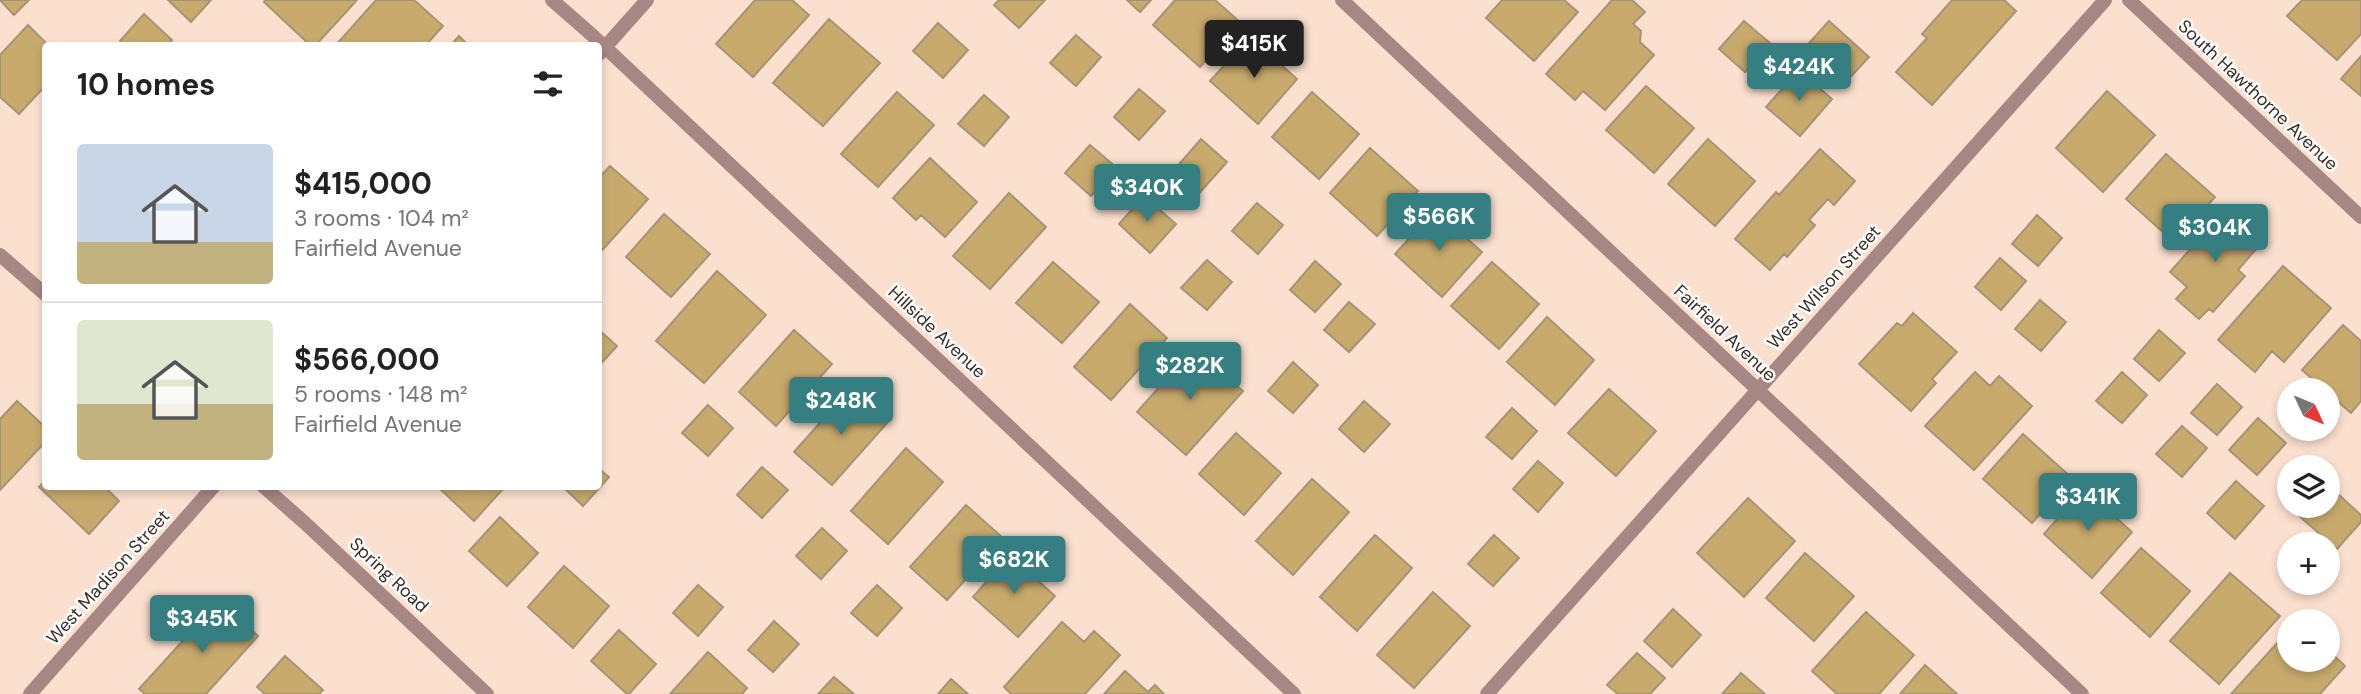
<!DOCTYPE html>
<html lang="en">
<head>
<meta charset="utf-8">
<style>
	body { margin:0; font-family:"DM Sans",sans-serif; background:#f2f2f2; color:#222; height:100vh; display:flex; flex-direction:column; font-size:26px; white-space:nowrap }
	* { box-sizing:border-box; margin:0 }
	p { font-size:23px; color:#767676 }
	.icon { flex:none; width:38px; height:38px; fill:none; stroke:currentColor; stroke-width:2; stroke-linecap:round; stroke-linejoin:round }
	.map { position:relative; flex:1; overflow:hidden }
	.drawer { position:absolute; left:42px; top:42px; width:560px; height:448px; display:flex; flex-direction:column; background:#fff; border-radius:7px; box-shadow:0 4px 10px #0003 }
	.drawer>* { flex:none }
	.needle { width:46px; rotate:134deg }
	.tools { position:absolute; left:2277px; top:378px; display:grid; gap:14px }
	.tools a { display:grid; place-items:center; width:63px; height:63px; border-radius:50%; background:#fff; box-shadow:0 4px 10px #0003; font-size:35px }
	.price { position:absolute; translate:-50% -60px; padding:0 16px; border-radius:7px; background:#357e81; color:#fff; font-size:23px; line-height:46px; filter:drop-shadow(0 2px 4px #0008) }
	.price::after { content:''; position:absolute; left:50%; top:42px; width:21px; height:16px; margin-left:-10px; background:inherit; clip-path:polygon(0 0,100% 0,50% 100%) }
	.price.current { background:#222; color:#fff }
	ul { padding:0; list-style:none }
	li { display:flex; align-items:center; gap:21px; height:175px; padding:0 35px }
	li+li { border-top:2px solid #e0e0e0 }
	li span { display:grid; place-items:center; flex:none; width:196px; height:140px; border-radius:7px; color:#555 }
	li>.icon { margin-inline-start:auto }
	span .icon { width:84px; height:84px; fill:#fffc; stroke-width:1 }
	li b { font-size:30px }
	h2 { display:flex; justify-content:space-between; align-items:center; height:84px; padding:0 35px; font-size:30px }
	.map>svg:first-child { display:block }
	.building { fill:#c8aa6d; stroke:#a59577; stroke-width:2 }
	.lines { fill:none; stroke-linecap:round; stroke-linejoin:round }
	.minor { stroke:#a78783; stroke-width:14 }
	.tertiary { stroke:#a78783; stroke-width:14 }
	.labels { text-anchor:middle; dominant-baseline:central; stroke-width:5; stroke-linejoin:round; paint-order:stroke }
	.street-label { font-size:18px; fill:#382c24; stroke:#fff }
</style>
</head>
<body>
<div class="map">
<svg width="2361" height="694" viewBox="0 0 2361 694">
	<rect width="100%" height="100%" fill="#fbe0cf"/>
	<!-- building -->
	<path class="building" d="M0,0H29L14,15Z
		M168,0H211L191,22Z
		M265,0H357L315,46H311L264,2Z
		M376,0H414L443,26L425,46H335Z
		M755,0H792L809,15L753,77L716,44Z
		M999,0H1045L1019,28L994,5Z
		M1127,0H1151L1140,12Z
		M1175,0H1215L1240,22L1200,67L1153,25Z
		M1502,0H1564L1578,12L1534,61L1486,18Z
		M1612,0H1632L1645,12L1633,24L1641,31L1640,42L1654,55L1605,110L1583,91L1575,100L1546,74Z
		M1952,0H2004L2016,11L1932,105L1896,72L1927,38L1922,34Z
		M2302,0H2361V34L2337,60L2287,16Z
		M144,14L172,40L167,46H124L120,41Z
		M829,19L880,63L823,126L773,83Z
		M1744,21L1770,43L1745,72L1719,49Z
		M1829,21L1869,57L1842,86L1802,51Z
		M938,23L968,50L943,78L913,51Z
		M28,25L49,46H46V85L19,114L0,97V55Z
		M1076,35L1101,57L1076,86L1050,63Z
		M459,36L469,46H450Z
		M1250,37L1297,79L1258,124L1210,81Z
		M2361,56V96L2341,79Z
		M1799,70L1832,99L1800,136L1766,107Z
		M1646,86L1694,128L1654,173L1606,130Z
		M1139,89L1165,111L1139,140L1114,117Z
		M2107,91L2155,135L2103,192L2056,148Z
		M897,92L934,125L878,187L841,154Z
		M1312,92L1359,134L1319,179L1272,137Z
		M984,95L1009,117L984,146L958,124Z
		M1201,139L1227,162L1186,208L1161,185Z
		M1708,139L1755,181L1715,226L1668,184Z
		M1090,145L1116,167L1091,196L1065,173Z
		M1370,148L1418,191L1377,236L1330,193Z
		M1820,149L1855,181L1834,205L1828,199L1809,220L1815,225L1787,257L1784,254L1770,270L1735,239L1776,192L1779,195Z
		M2166,154L2215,197L2174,242L2126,199Z
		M930,158L977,202L945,237L921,215L916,220L893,198Z
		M610,166L648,199L598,255V179Z
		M1009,193L1046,227L990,289L953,256Z
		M1144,196L1176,224L1150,253L1119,224Z
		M1257,203L1283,225L1258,254L1232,231Z
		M2226,209L2262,242L2238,270L2245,276L2213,312L2209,309L2199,319L2176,299L2187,287L2170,272Z
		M1435,210L1482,252L1442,297L1395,254Z
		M664,214L710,254L671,297L626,257Z
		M2037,215L2062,238L2038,266L2012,244Z
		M2000,258L2026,281L2001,310L1975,287Z
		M1207,260L1232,282L1207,310L1181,288Z
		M1315,261L1341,284L1315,312L1290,290Z
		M1053,262L1099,302L1062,343L1016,303Z
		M1492,262L1539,304L1499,349L1451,306Z
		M2283,266L2331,308L2284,362L2272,351L2255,372L2218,340Z
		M717,271L766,315L704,383L656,341Z
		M2040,300L2066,322L2041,351L2015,329Z
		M1349,302L1375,324L1349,352L1324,330Z
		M1130,304L1167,338L1111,400L1074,367Z
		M1913,313L1957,352L1932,379L1936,383L1911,411L1859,364L1897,323L1902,326Z
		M1547,317L1594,360L1555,405L1507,362Z
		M2343,325L2361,341V401L2351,413L2302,370Z
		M598,329L617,346L598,367Z
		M794,330L832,364L776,426L739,392Z
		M2159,330L2185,353L2159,381L2134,359Z
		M1194,348L1243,391L1186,455L1137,412Z
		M1293,362L1318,385L1293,413L1268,391Z
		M1975,372L1990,386L1999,376L2032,406L1974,470L1925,426Z
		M2122,372L2147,395L2122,423L2096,401Z
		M2217,384L2242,407L2217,435L2191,413Z
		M850,389L887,423L832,485L794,452Z
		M1609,389L1656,431L1616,476L1568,433Z
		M17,401L46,428V441L0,490V419Z
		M1364,401L1390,424L1364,452L1339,429Z
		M708,405L733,428L708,456L682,433Z
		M1512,408L1537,431L1512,459L1486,437Z
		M2258,418L2286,443L2257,475L2229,450Z
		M2182,426L2207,448L2182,477L2156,454Z
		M1236,433L1281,473L1244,515L1199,474Z
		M2023,434L2072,478L2032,523L1983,479Z
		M906,448L943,482L888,544L851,511Z
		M1538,461L1563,483L1538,512L1513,489Z
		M762,467L788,490L762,518L737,495Z
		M598,468L609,477L583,506L562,486H598Z
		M1312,479L1349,512L1293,575L1256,541Z
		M46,480V486H104L119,501L89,534L39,487Z
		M2236,481L2264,506L2235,539L2207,513Z
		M2328,485L2361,515V522L2337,549L2298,515L2307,506H2328Z
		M437,486H499L502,490L474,521Z
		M2084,489L2132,532L2092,578L2044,534Z
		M1748,498L1795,541L1744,597L1697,553Z
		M966,505L1003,538L947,600L910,567Z
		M500,517L538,553L507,586L469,551Z
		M822,528L847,551L821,579L796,556Z
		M1375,535L1412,568L1357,631L1320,597Z
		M1494,535L1519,558L1493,586L1468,564Z
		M2141,548L2190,591L2150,637L2101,593Z
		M1805,553L1854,596L1814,641L1766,598Z
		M1010,555L1055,596L1018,637L973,597Z
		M564,566L609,606L573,648L528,607Z
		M2230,573L2280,616L2219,684L2170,641Z
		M698,585L723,607L698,636L673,613Z
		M877,585L902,608L877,636L851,613Z
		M1433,592L1470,626L1414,688L1377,655Z
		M219,601L258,636L206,694H145L139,689Z
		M1673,609L1701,635L1672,667L1644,641Z
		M1866,612L1914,655L1879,694H1837L1812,671Z
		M774,621L799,644L773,672L748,650Z
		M1062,622L1084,642L1094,631L1120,655L1085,694H1011L1004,687Z
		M619,630L656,664L629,694H627L591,661Z
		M2279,641L2289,650V660H2328V650L2345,666L2320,694H2231Z
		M708,652L747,688L742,694H670Z
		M1637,653L1665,678L1650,694H1618L1607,685Z
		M285,656L323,690L319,694H265L257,687Z
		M1925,665L1957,694H1900Z
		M1125,671L1148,692L1155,685L1164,694H1104Z
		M1741,673L1765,694H1722Z
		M834,677L854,694H818Z
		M951,679L968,694H938Z"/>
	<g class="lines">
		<!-- minor -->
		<path class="minor" d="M552,0L592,35L1294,694
			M1342,0L2082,694
			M2129,0L2361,217
			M599,54L647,0
			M30,694L214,486
			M1487,694L2105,0"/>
		<!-- tertiary -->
		<path class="tertiary" d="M0,255L46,295
			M263,486L305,523L487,694"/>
	</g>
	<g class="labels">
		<!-- street labels -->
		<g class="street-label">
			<text transform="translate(2258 95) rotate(43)">South Hawthorne Avenue</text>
			<text transform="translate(1824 287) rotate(-48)">West Wilson Street</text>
			<text transform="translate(937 332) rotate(43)">Hillside Avenue</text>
			<text transform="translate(1725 333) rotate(43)">Fairfield Avenue</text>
			<text transform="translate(389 575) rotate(43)">Spring Road</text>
			<text transform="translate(108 577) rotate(-48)">West Madison Street</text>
		</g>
	</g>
</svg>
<div class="tools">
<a><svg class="needle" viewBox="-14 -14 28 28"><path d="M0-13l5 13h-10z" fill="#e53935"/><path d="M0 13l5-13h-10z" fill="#767676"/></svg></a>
<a><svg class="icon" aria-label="layers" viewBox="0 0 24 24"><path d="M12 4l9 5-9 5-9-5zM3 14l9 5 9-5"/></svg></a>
<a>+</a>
<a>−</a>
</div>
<b class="price current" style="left:1254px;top:80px">$415K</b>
<b class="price" style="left:1799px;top:103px">$424K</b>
<b class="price" style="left:1147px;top:224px">$340K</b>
<b class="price" style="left:1439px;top:253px">$566K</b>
<b class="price" style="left:2215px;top:264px">$304K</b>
<b class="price" style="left:1190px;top:402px">$282K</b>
<b class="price" style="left:841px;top:437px">$248K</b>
<b class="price" style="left:2088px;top:533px">$341K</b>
<b class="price" style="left:1014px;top:596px">$682K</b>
<b class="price" style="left:202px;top:655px">$345K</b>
<section class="drawer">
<h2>10 homes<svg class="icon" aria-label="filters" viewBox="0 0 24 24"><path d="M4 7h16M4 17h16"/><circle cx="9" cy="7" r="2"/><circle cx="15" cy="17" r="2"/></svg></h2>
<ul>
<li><span style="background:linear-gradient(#c9d6e8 70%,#c2b280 0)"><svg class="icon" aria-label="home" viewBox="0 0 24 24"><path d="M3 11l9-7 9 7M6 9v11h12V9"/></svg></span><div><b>$415,000</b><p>3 rooms · 104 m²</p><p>Fairfield Avenue</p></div></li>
<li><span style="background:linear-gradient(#dfe7d0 60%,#c2b280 0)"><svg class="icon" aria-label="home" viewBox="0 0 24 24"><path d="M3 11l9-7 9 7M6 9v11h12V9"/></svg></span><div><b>$566,000</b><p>5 rooms · 148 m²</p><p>Fairfield Avenue</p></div></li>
</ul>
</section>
</div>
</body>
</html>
